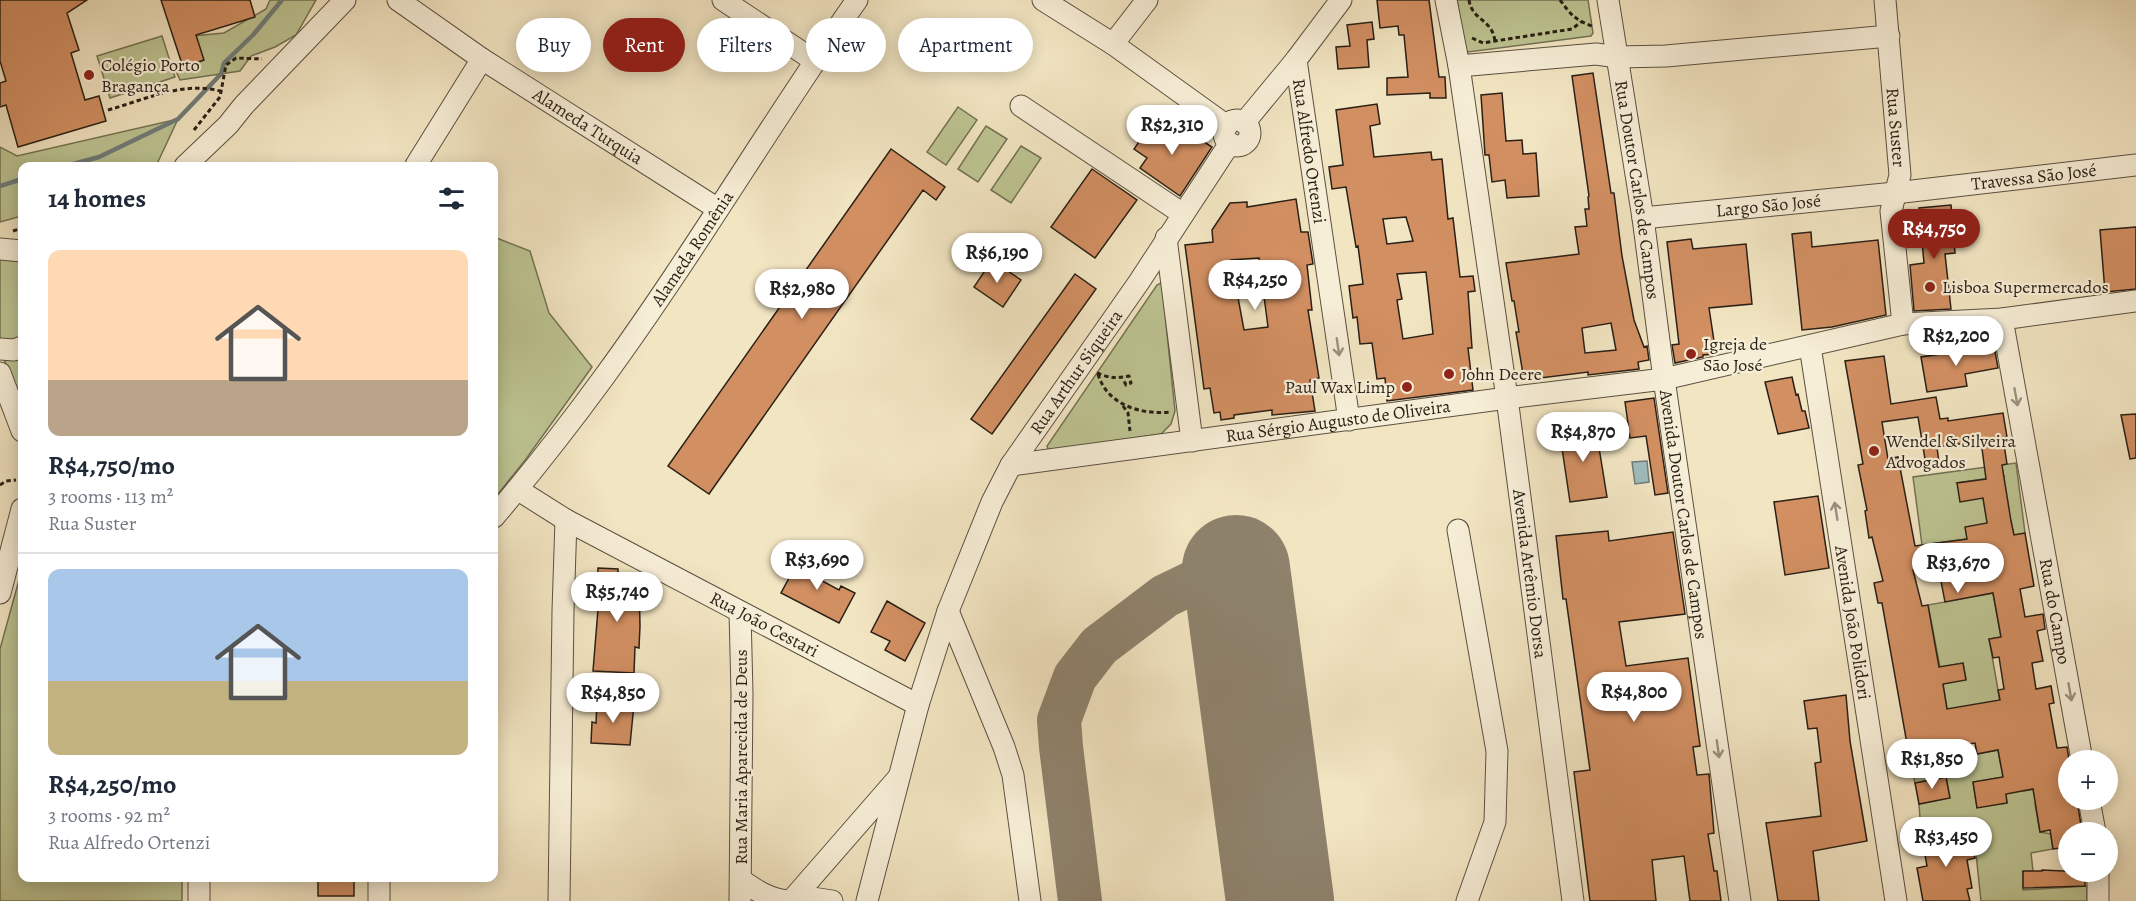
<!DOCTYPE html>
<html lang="en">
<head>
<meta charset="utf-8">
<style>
	body { margin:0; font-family:Alegreya,serif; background:#f6f6f7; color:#1f2937; height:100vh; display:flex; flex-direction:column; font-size:22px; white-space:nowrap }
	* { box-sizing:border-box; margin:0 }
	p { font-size:20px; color:#747a83 }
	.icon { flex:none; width:33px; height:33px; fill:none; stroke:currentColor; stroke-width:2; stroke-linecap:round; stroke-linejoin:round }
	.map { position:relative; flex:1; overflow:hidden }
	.side { position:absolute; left:18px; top:162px; width:480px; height:720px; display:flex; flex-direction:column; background:#fff; border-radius:12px; box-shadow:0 3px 15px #0003 }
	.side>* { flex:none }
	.top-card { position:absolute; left:516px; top:18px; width:570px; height:54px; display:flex; gap:12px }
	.fabs { position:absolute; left:2058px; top:750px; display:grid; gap:12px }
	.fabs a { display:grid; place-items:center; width:60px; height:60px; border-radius:50%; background:#fff; box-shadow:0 3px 15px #0003; font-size:30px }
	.price { position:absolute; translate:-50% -51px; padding:0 14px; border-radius:21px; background:#fff; color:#222; font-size:20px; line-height:39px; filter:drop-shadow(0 2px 3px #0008) }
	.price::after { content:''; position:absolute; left:50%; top:36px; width:18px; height:14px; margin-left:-9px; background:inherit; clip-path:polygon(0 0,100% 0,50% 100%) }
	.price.on { background:#8f2418; color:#fff }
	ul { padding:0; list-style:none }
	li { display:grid; align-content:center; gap:12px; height:318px; padding:0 30px }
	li+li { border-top:2px solid #e0e1e3 }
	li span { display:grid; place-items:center; height:186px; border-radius:12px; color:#555 }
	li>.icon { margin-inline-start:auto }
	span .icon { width:108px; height:108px; fill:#fffc; stroke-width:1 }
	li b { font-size:26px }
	h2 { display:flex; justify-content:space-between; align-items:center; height:72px; padding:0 30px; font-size:26px }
	.chip { padding:0 21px; border-radius:27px; background:#fff; box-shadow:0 3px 15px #0003; font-size:21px; line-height:54px }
	.chip.on { background:#8f2418; color:#fff }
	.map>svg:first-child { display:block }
	.green { fill:#bdc492; stroke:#737254; stroke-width:1.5; fill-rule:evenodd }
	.water { fill:#a0bcbe; stroke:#707d7a; stroke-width:1.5 }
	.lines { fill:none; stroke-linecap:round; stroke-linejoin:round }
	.stream { stroke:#707d7a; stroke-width:4.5 }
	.taxiway { stroke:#8e826c; stroke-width:44 }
	.runway { stroke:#8e826c; stroke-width:108 }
	.building { fill:#d28f62; stroke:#291f15; stroke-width:1.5; fill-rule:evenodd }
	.minor-casing { stroke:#5b5040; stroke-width:23 }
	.path { stroke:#291f15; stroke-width:3; stroke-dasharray:4.5 3; stroke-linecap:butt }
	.minor { stroke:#f7eed7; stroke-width:21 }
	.oneway { stroke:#9a9180 }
	.poi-dot { fill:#8f2418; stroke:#f7eed7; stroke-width:2 }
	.labels { text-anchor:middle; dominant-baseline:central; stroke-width:4.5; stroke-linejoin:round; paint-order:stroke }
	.poi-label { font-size:18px; fill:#291f15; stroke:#f7eed7; text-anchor:start }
	.street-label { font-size:18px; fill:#291f15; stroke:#f7eed7 }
</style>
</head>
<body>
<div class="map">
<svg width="2136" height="901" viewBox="0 0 2136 901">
	<rect width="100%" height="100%" fill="#f2e5c2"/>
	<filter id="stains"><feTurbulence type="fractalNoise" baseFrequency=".00333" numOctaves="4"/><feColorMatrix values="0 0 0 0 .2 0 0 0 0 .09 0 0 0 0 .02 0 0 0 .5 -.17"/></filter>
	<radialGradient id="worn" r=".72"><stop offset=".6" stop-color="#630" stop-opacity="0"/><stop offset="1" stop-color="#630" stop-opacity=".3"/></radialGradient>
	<!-- green -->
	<path class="green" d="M270,0H316L296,35L275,47L251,56L240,71L180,80L176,71L202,61L193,36L224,33L266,9Z
		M1457,0H1588L1593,33L1591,36L1468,52L1465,50Z
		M162,36L175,77L110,98L97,56Z
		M958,107L977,120L946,165L927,152Z
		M178,119L156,166H22V216L0,222V147L17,156Z
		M986,126L1007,139L978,182L958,169Z
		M1021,146L1041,158L1011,203L991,190Z
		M494,237L530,251L549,313L592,367L526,459L494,499Z
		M0,259L22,262V341L0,343Z
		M1161,283L1162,285L1175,411L1171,424L1161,434L1054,450L1048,449L1047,446L1157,285Z
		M22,357V409L4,359Z
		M2016,463L2025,533L2014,535L2011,521L1966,527L1967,539L1922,545L1913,477ZM2004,476L1986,514L1983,498L1957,483Z
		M22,569V878H182V901H0V649Z
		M1993,593L2001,637L1989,639L2003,718L1950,727L1943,684L1966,679L1963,663L1940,667L1928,605Z
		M1954,747L1958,757L1998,750L2001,766L2024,791L2053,786L2035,804L2040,832L2051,834L2053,849L2031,853L2033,871L2023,872V890L2087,886V901H1981L1973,825L1921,832L1919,804L1949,798L1946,777L1915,783L1909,755ZM2003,777L2007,803L1977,807L1973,782Z"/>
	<!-- water -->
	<path class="water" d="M1647,461L1649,482L1635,484L1632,462Z"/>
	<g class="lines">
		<!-- stream -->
		<path class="stream" d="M66,166L99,157L178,119L221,74L224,63L253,35L282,0
			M0,186L22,179"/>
		<!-- taxiway -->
		<path class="taxiway" d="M1080,901L1061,747L1059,720L1075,677L1099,646L1165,596L1192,583L1236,569"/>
		<!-- runway -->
		<path class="runway" d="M1236,569L1280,901"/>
	</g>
	<!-- building -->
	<path class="building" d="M0,0H87L67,13L79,50L71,53L85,100L99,96L106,121L18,147L6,105L0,107V83L6,81L0,61Z
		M161,0H250L255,17L196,35L204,60L183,67Z
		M1377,0H1429L1439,77H1445L1446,98H1430V93L1387,95V78L1408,77L1404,35H1399L1398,26L1380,28Z
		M1372,22L1374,39L1367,40L1369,67L1338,69L1336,47L1350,46L1347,25Z
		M1593,73L1611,193H1614L1622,256L1634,320L1644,347L1647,346L1649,360L1638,362L1639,369L1588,375V372L1524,380L1516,332H1519L1514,301H1512L1506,263L1579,254L1575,227L1587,226L1585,209H1589L1588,197L1589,196L1572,76ZM1611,323L1616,350L1585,353L1582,328Z
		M1502,93L1506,141L1522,140L1523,154L1536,153L1539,196L1507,198L1505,180L1492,182L1489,155H1485L1481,95Z
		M1377,104L1380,124L1370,126L1374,157L1431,152L1432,160L1442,159L1448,219L1453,218L1460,277L1473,276L1474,283L1475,291L1468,292L1472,348H1468L1473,390L1387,401L1385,378L1377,379L1372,343L1360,344L1357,317L1353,318L1349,286L1363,284L1358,246L1356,247L1346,187L1332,189L1329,167L1343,165L1336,110ZM1406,217L1413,241L1387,244L1383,219ZM1426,272L1433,334L1403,339L1397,300L1402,299L1397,274Z
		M1172,121L1212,147L1180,196L1140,168L1147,158L1134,149L1151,124L1164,133Z
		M891,149L945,187L936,200L923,190L709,494L668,466Z
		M1092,169L1137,200L1095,258L1051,227Z
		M1296,199L1301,232H1308L1313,264L1307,265L1312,310H1308L1319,378L1310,380L1315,411L1272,415V410L1234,415V418L1221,420L1220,412L1214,413L1210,388L1204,389L1185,245L1213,242L1212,230L1230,203L1247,202V207ZM1259,258L1268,327L1244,330L1231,260Z
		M1951,205L1955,253L1945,254L1951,309L1914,311L1910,265L1924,263L1919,208Z
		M2136,227V289L2105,292L2100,230Z
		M1811,232L1812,247L1878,240L1886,315L1832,327L1802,330L1792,234Z
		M1691,239L1693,249L1746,244L1752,304L1709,308L1716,354L1703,355V357L1675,363L1672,345L1679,344L1667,242Z
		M992,260L1021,280L1003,307L974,287Z
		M1075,274L1096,289L992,434L971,419Z
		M1994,346L1998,368L1965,374L1967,386L1927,392L1921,357Z
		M1884,356L1891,404L1936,397L1940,419L1948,418V421L2003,413L2007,437L2003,438L2007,464L2002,465L2011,521L2014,535L2025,533L2034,586L2020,589L2025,617L2043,614L2045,629L2037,631L2043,661L2032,663L2036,689L2051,686L2054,703L2049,704L2057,748L2067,747L2069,760L2068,800H2077L2082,832H2068V847L2053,849L2050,830L2040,832L2033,789L2006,794L2007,803L1977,808L1973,782L2003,777L1998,750L1977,754L1975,743L1909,755L1882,603H1878L1874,583L1883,581L1872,537L1869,538L1865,511L1867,510L1858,465L1863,464L1845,361ZM1918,417L1926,465L1939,463L1937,447L1981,441L1986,479L1957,483L1960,502L1983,498L1987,523L1965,527L1967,539L1915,546L1898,457L1888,459L1882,422ZM1913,570L1939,571L1945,602L1993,593L2001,637L1989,639L1993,658L1999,657L2004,689L1998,690L2000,700L1947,709L1943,684L1966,680L1963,663L1939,667L1928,605L1922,606Z
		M1792,377L1796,395L1798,394L1802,411H1805L1809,428L1778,434L1765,382Z
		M1654,398L1668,493L1655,495L1646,436L1630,438L1625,402Z
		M2136,414V458L2130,459L2121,415Z
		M1595,423L1607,497L1570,502L1559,428Z
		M1818,496L1829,568L1785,575L1774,502Z
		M1608,531L1609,541L1673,532L1685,614L1619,622L1626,666L1688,658L1700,746L1693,747L1697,775L1709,774L1714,833L1708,834L1714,871H1717L1721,901H1690L1684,856L1652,860L1656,901H1590L1574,772L1590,770L1566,599H1563L1556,536Z
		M802,554L817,563L811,575L839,590L841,586L855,593L839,623L781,593Z
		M598,568L618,569V579L639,580L640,626L639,648L635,647L634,673L593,671L599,597H597Z
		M887,601L925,623L905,661L885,650L890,641L871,632Z
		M1846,695L1850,741L1867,841L1813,851L1819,901H1778L1766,823L1821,816L1815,763L1821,762L1817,728L1808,729L1804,701Z
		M597,701L634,704L630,745L591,743L592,722L596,723Z
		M1946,777L1950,798L1919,804L1915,783Z
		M1940,828L1942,840L1970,835L1975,858L1967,860L1972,888L1967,889L1970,901H1923L1917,868L1927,866L1921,832Z
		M2042,870L2085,872V886L2023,888V871H2042Z
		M318,878H354V896H318Z"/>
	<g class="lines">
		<!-- minor casing -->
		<g class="minor-casing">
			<g id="minor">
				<path id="s1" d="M398,0L482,59L718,209"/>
				<path d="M723,0L815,61"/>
				<path d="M1043,0L1113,44L1227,126"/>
				<path id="s2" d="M1446,0L1459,66L1507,398L1573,901"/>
				<path id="s3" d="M1608,0L1643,218L1664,379L1740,901"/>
				<path id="s4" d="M1885,0L1900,175L1891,211L1903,324"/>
				<path d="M1113,44L1147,0"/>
				<path id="s5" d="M1296,60L1349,420"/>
				<path d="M1459,66L1596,54L1618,57L1666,56L1889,36"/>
				<path d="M1021,106L1183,214"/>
				<circle cx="1237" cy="133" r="13"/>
				<path d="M1244,123L1296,60L1341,0"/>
				<path d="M416,165L482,59"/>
				<path d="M185,166L228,125L244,105L345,0"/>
				<path id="s6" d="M1643,218L1895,193L2136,165"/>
				<path d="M1166,238L1192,441"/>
				<path d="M0,249L22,251"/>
				<path id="s7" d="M2002,319L2082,760"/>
				<path id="s8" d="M1810,346L1896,901"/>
				<path d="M0,349L14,350L22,347"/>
				<path d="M0,373L22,431"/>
				<path id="s9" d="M1011,465L1507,398L1664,379L1903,324L2002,319L2136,301"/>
				<path id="s10" d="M517,489L566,520L918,705"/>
				<path id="s11" d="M494,517C532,472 569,425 604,377C693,255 770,124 857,0"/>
				<path d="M1458,530L1497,751L1495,822L1467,901"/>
				<path d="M0,593L22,509"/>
				<path d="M948,611L1004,747L1013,775L1030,901"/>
				<path d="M740,612L742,694L740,901"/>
				<path d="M2089,800L2095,832"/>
				<path d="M741,880C757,891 769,899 788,901"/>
				<path d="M199,901V878"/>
				<path d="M379,901V878"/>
				<path d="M559,901L563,611L566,520"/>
				<path d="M791,901L899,777"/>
				<path d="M792,901L812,898L832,901"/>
				<path id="s12" d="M867,901L918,705L948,611L992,502L1011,465L1139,282L1230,143"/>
				<path d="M2098,901V872"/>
			</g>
		</g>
		<!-- path -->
		<path class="path" d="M1469,0C1472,21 1493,19 1495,42
			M1560,0C1572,16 1574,19 1594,27
			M1472,38L1483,43L1495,41L1572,29L1581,22
			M108,110C144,100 183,81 220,91
			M194,130L220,97L226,65L236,58L262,59
			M13,231L22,228
			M1097,373C1112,379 1116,378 1129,376L1131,383L1126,385L1123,379
			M1098,374C1107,405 1141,415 1170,412
			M1123,406L1128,413L1130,431
			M0,485L6,481L16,480"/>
		<!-- minor -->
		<use href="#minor" class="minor"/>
	</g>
	<!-- one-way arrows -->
	<defs><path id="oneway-shaft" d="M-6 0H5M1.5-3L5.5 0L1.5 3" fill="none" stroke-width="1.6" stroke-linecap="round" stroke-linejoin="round" transform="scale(1.5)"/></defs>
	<g class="oneway">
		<use href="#oneway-shaft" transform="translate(1338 347) rotate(82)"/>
		<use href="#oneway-shaft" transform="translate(2016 397) rotate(80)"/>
		<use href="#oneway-shaft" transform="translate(1836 511) rotate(-99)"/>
		<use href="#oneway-shaft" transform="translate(2070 692) rotate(80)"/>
		<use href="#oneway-shaft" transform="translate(1718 749) rotate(82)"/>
	</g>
	<!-- markers -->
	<g class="poi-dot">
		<circle cx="89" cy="75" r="6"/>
		<circle cx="1930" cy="287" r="6"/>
		<circle cx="1691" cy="354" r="6"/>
		<circle cx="1449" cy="374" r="6"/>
		<circle cx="1407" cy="387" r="6"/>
		<circle cx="1874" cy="451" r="6"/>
	</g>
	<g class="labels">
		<!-- poi labels -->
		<g class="poi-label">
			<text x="101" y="65">Colégio Porto<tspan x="101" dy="21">Bragança</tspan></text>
			<text x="1942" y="287">Lisboa Supermercados</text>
			<text x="1703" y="344">Igreja de<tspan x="1703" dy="21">São José</tspan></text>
			<text x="1461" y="374">John Deere</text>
			<text x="1395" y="387" text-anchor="end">Paul Wax Limp</text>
			<text x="1886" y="441">Wendel &amp; Silveira<tspan x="1886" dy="21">Advogados</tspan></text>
		</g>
		<!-- street labels -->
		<g class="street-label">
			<text stroke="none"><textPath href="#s1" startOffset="228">Alameda Turquia</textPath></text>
			<text stroke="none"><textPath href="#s4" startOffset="128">Rua Suster</textPath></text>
			<text stroke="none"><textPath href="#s5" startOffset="92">Rua Alfredo Ortenzi</textPath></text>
			<text stroke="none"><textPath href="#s6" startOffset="393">Travessa São José</textPath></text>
			<text stroke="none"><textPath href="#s3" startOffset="192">Rua Doutor Carlos de Campos</textPath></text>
			<text stroke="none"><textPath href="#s6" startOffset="126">Largo São José</textPath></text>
			<text stroke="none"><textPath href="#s11" startOffset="334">Alameda Romênia</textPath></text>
			<text stroke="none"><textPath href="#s12" startOffset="574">Rua Arthur Siqueira</textPath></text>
			<text stroke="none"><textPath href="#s9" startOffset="330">Rua Sérgio Augusto de Oliveira</textPath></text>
			<text stroke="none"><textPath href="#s3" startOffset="520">Avenida Doutor Carlos de Campos</textPath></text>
			<text stroke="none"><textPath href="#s2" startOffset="580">Avenida Artêmio Dorsa</textPath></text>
			<text stroke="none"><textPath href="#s7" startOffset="297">Rua do Campo</textPath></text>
			<text stroke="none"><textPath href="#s8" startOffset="280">Avenida João Polidori</textPath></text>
			<text stroke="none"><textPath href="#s10" startOffset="282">Rua João Cestari</textPath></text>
			<text transform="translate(741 757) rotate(-90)">Rua Maria Aparecida de Deus</text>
		</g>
	</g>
	<rect width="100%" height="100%" filter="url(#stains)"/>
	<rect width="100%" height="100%" fill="url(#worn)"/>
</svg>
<div class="fabs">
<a>+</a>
<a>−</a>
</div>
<b class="price" style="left:1172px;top:156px">R$2,310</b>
<b class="price on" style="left:1934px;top:260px">R$4,750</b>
<b class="price" style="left:997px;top:284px">R$6,190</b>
<b class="price" style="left:1255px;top:311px">R$4,250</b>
<b class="price" style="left:802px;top:320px">R$2,980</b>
<b class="price" style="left:1956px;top:367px">R$2,200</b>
<b class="price" style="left:1583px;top:463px">R$4,870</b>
<b class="price" style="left:817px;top:591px">R$3,690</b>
<b class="price" style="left:1958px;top:594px">R$3,670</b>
<b class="price" style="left:617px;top:623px">R$5,740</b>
<b class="price" style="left:1634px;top:723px">R$4,800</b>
<b class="price" style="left:613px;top:724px">R$4,850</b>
<b class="price" style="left:1932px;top:790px">R$1,850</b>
<b class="price" style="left:1946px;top:868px">R$3,450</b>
<div class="top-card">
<a class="chip">Buy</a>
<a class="chip on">Rent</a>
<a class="chip">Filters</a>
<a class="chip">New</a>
<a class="chip">Apartment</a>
</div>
<section class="side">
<h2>14 homes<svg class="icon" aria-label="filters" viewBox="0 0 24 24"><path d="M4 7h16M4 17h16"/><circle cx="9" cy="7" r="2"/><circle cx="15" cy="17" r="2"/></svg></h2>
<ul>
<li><span style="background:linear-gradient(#ffd9b3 70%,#b9a48a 0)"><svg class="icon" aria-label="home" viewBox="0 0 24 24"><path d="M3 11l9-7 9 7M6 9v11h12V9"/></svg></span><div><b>R$4,750/mo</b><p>3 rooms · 113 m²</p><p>Rua Suster</p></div></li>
<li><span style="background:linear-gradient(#a9c7e8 60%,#c2b280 0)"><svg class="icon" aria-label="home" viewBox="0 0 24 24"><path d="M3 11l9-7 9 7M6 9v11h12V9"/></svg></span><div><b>R$4,250/mo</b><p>3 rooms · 92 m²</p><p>Rua Alfredo Ortenzi</p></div></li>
</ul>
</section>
</div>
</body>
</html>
